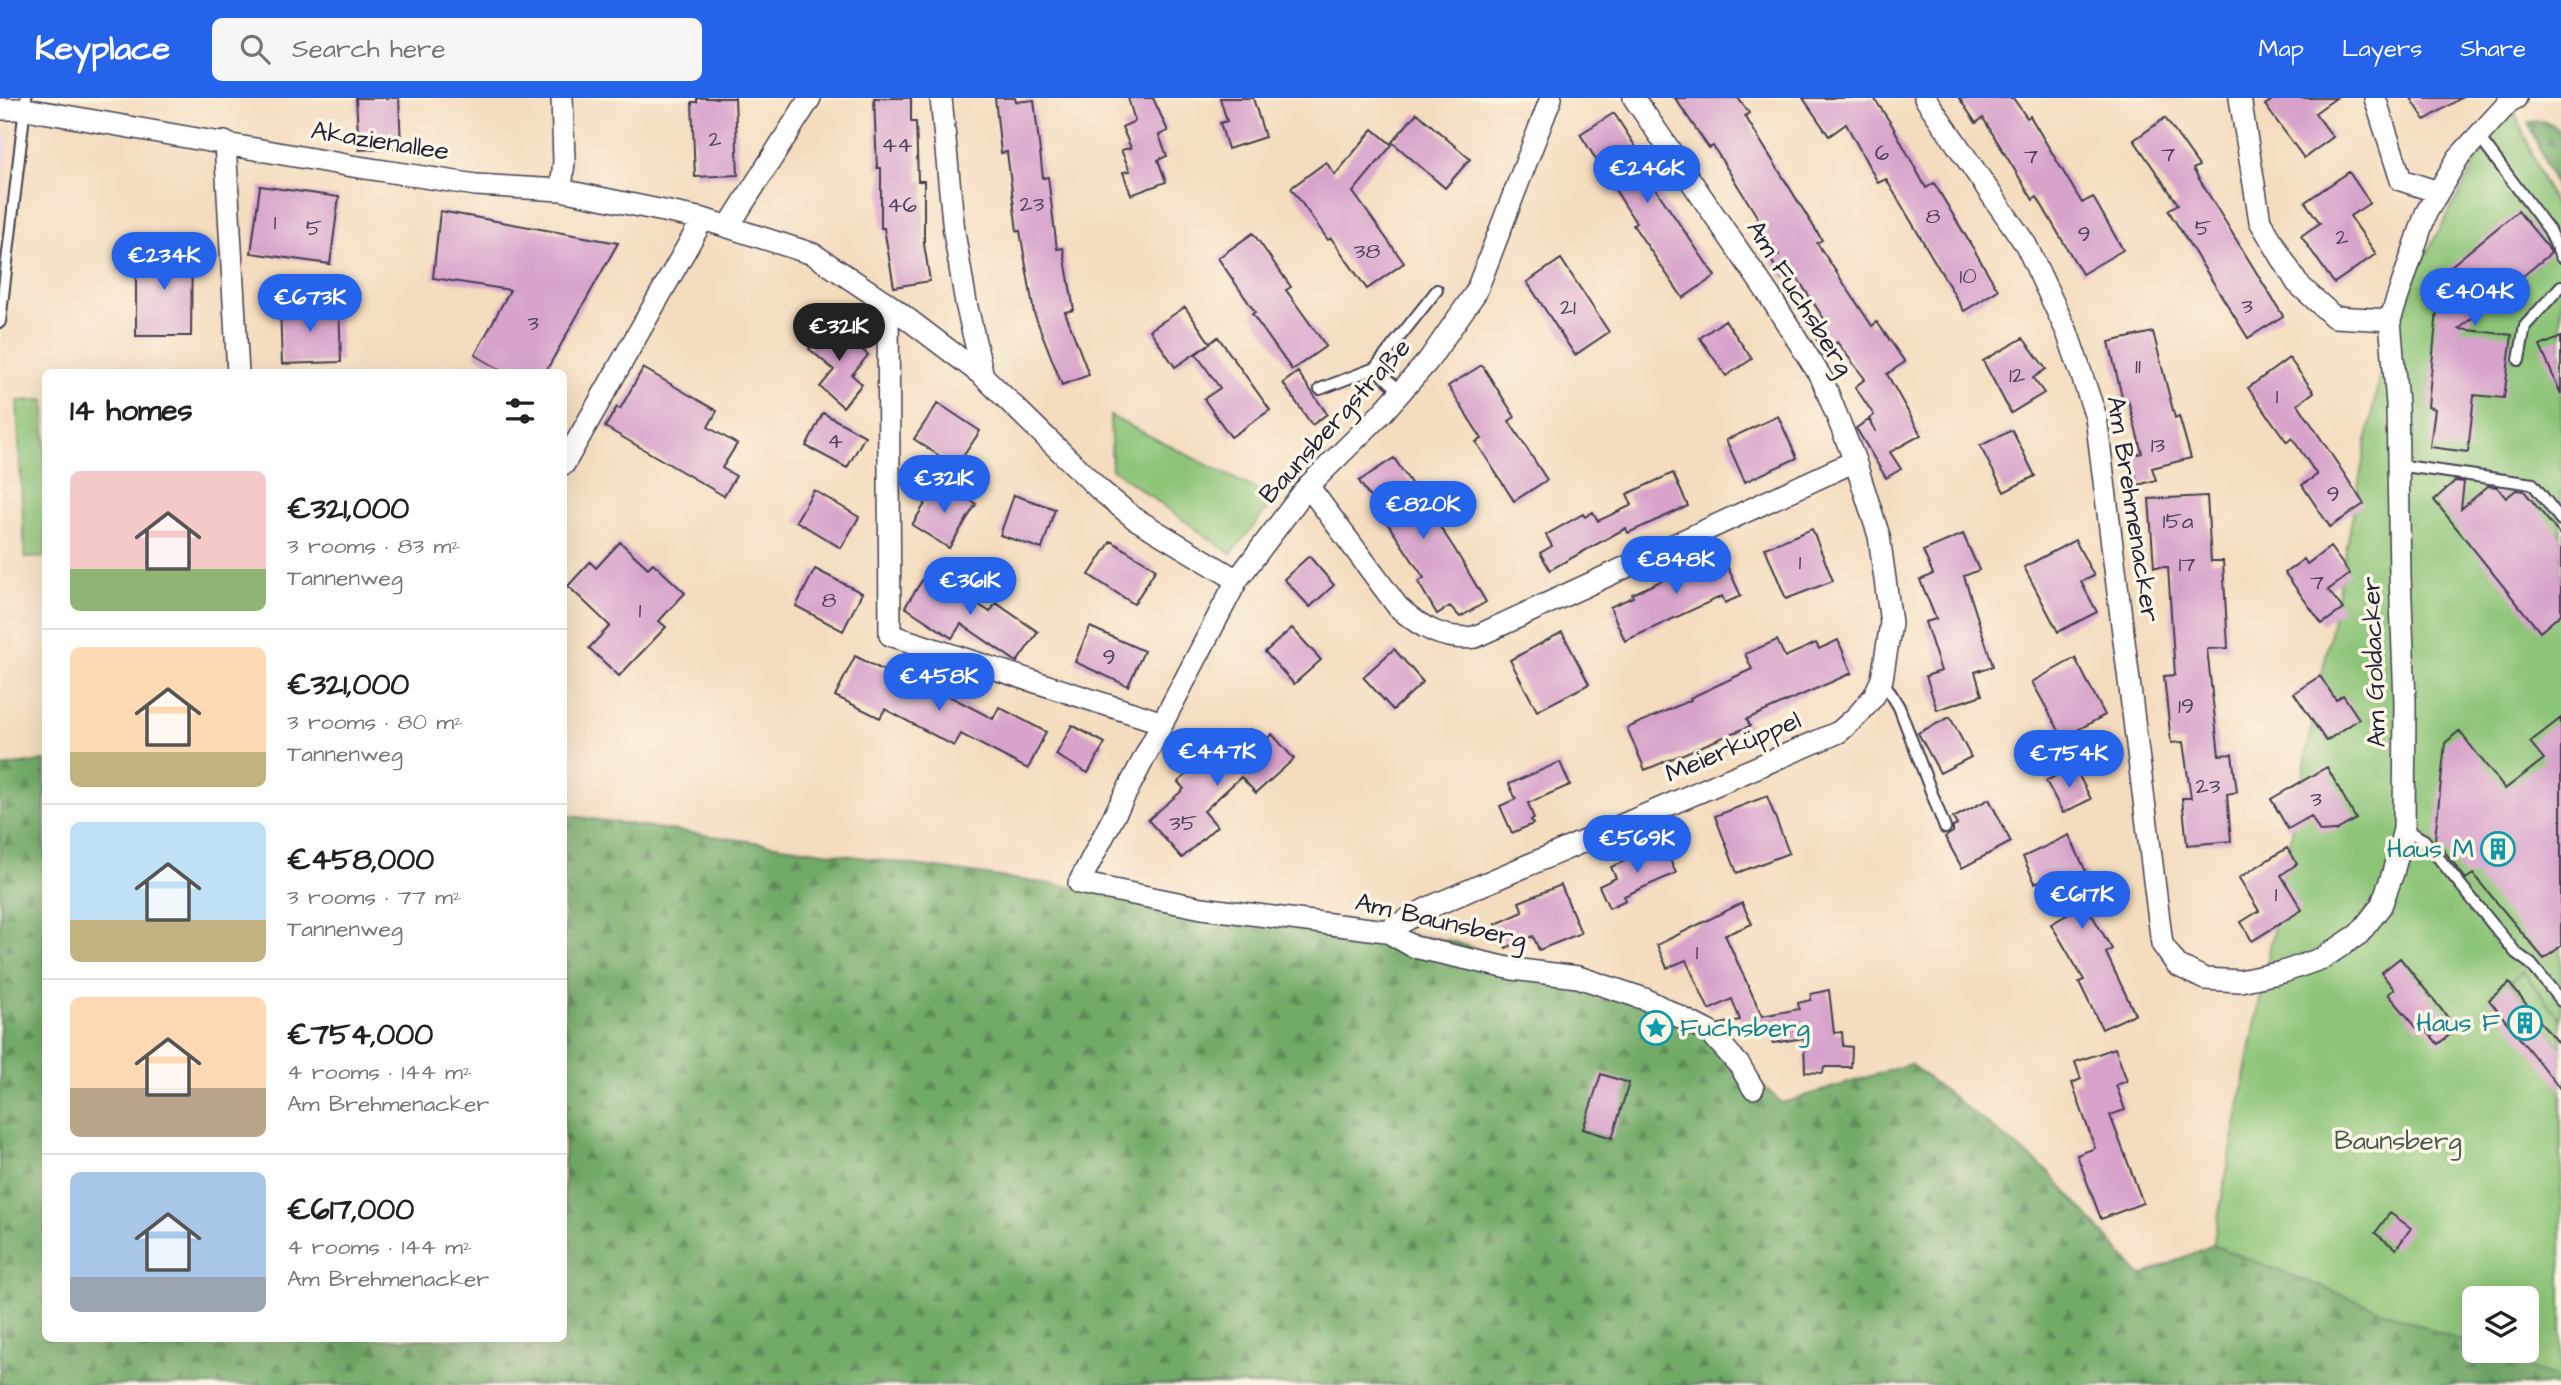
<!DOCTYPE html>
<html lang="en">
<head>
<meta charset="utf-8">
<style>
	body { margin:0; font-family:"Architects Daughter",sans-serif; background:#f6f6f6; color:#222; height:100vh; display:flex; flex-direction:column; font-size:26px; white-space:nowrap }
	* { box-sizing:border-box; margin:0 }
	p { font-size:23px; color:#767676 }
	.icon { flex:none; width:38px; height:38px; fill:none; stroke:currentColor; stroke-width:2; stroke-linecap:round; stroke-linejoin:round }
	.map { position:relative; flex:1; overflow:hidden }
	.details { position:absolute; left:42px; top:271px; width:525px; height:973px; display:flex; flex-direction:column; background:#fff; border-radius:10px; box-shadow:0 7px 28px #0002 }
	.details>* { flex:none }
	.fabs { position:absolute; left:2462px; top:1188px; display:grid; gap:14px }
	.fabs a { display:grid; place-items:center; width:77px; height:77px; border-radius:10px; background:#fff; box-shadow:0 7px 28px #0002; font-size:35px }
	.price { position:absolute; translate:-50% -60px; padding:0 16px; border-radius:24px; background:#2563eb; color:#fff; font-size:23px; line-height:46px; filter:drop-shadow(0 2px 4px #0008) }
	.price::after { content:''; position:absolute; left:50%; top:42px; width:21px; height:16px; margin-left:-10px; background:inherit; clip-path:polygon(0 0,100% 0,50% 100%) }
	.price.selected { background:#222; color:#fff }
	ul { padding:0; list-style:none }
	li { display:flex; align-items:center; gap:21px; height:175px; padding:0 28px }
	li+li { border-top:2px solid #e0e0e0 }
	li span { display:grid; place-items:center; flex:none; width:196px; height:140px; border-radius:10px; color:#555 }
	li>.icon { margin-inline-start:auto }
	span .icon { width:84px; height:84px; fill:#fffc; stroke-width:1 }
	li b { font-size:30px }
	h2 { display:flex; justify-content:space-between; align-items:center; height:84px; padding:0 28px; font-size:30px }
	header { display:flex; align-items:center; gap:42px; box-sizing:border-box; height:98px; padding:0 35px; background:#2563eb; color:#fff }
	header strong { font-size:33px }
	nav { display:flex; gap:38px; margin-inline-start:auto; font-size:24px }
	.search { width:490px; height:63px; background:#f6f6f6; display:flex; align-items:center; gap:18px; box-sizing:border-box; padding:0 24px; border-radius:10px; color:#767676; font-size:26px }
	.map>svg:first-child { display:block }
	.built { fill:#efd0e7 }
	.forest { fill:url(#forest-firs); stroke:#4a6652; stroke-width:2; fill-rule:evenodd }
	.park { fill:#8dc578; stroke:#58745a; stroke-width:2 }
	.garden { fill:url(#garden-dots); stroke:#58745a; stroke-width:2 }
	.building { fill:#d7a3cb }
	.lines { fill:none; stroke-linecap:round; stroke-linejoin:round }
	.service-casing { stroke:#423e4f; stroke-width:14 }
	.minor-casing { stroke:#423e4f; stroke-width:24 }
	.service { stroke:#fff; stroke-width:10 }
	.minor { stroke:#fff; stroke-width:21 }
	.labels { text-anchor:middle; dominant-baseline:central; stroke-width:7; stroke-linejoin:round; paint-order:stroke }
	.number-label { font-size:23px; fill:#4f425f }
	.street-label { font-size:26px; fill:#22223b; stroke:#fcf5e5 }
	.culture-label { font-size:26px; fill:#0d838f; stroke:#fcf5e5; text-anchor:end }
	.park-label { font-size:26px; fill:#475b50; stroke:#fcf5e5 }
</style>
</head>
<body>
<header>
<strong>Keyplace</strong>
<div class="search"><svg class="icon" aria-label="search" viewBox="0 0 24 24"><circle cx="10" cy="10" r="6"/><path d="M15 15l6 6"/></svg>Search here</div>
<nav><a>Map</a><a>Layers</a><a>Share</a></nav>
</header>
<div class="map">
<svg width="2561" height="1287" viewBox="0 0 2561 1287">
	<defs>
		<pattern id="forest-firs" width="22" height="20" patternUnits="userSpaceOnUse" patternTransform="scale(1.75)"><rect width="22" height="20" fill="#72aa68"/><path d="M5 1l3.5 6h-7zM16 11l3.5 6h-7z" fill="#5d8a57"/></pattern>
		<pattern id="garden-dots" width="8" height="8" patternUnits="userSpaceOnUse" patternTransform="scale(1.75)"><rect width="8" height="8" fill="#8dc578"/><path d="M2 2h.1M6 6h.1" fill="none" stroke="#79a969" stroke-width="1.8" stroke-linecap="round"/></pattern>
	</defs>
	<rect width="100%" height="100%" fill="#fcf5e5"/>
	<filter id="ink" filterUnits="userSpaceOnUse"><feTurbulence type="fractalNoise" baseFrequency=".0143" numOctaves="2"/><feDisplacementMap in="SourceGraphic" scale="14" xChannelSelector="R" yChannelSelector="G"/><feConvolveMatrix kernelMatrix="1 2 1 2 8 2 1 2 1" color-interpolation-filters="sRGB"/></filter>
	<filter id="wash" filterUnits="userSpaceOnUse"><feTurbulence type="fractalNoise" baseFrequency=".00686" numOctaves="4" result="noise"/><feDisplacementMap in="SourceGraphic" scale="28" xChannelSelector="R" yChannelSelector="G"/><feGaussianBlur stdDeviation="1.57" result="paint"/><feColorMatrix in="noise" values="0 0 0 0 0 0 0 0 0 0 0 0 0 0 0 0 0 1.4 0 .05"/><feComposite in="paint" operator="in"/></filter>
	<g filter="url(#wash)">
		<rect width="100%" height="100%" fill="#f4dcbe"/>
		<!-- built -->
		<path class="built" d="M0,38H9L0,112Z"/>
		<!-- forest -->
		<path class="forest" d="M2542,23L2556,29L2561,40V103L2528,24Z
			M45,663L46,1241H564V717L1451,843L1641,904L1709,939L1782,1005L1910,966L2048,1073L2141,1178L2252,1130L2561,1196V1287H0V669ZM2474,1200H2527V1253H2474Z"/>
		<!-- park -->
		<path class="park" d="M2510,3L2561,125V1282L2487,1253H2527V1200H2474V1248L2213,1147L2390,222Z
			M45,302V459L25,460L17,303Z
			M1110,318L1275,401L1231,456L1112,371Z"/>
		<!-- garden -->
		<path class="garden" d="M2523,874L2561,921V949L2509,885Z"/>
		<g id="blocks">
			<!-- building -->
			<path class="building" d="M356,0H399L401,50L359,52Z
				M697,0H735L738,77L695,79L692,4H697Z
				M874,0H911V24H916L918,83H924V146L930,183L894,189L884,130H881V70H877Z
				M995,0H1015L1016,4L1034,2L1043,80L1048,79L1057,151L1063,150L1074,212L1065,214L1089,277L1062,287L1034,215L1020,133H1017L1007,54L1001,55Z
				M1128,0H1153L1168,33L1159,37L1167,58L1158,62L1166,84L1131,97L1123,74L1130,73L1121,52L1131,50L1122,29L1135,23Z
				M1220,0H1253L1265,39L1228,51L1220,25L1227,23Z
				M1675,0H1738L1749,15L1745,18L1822,142L1817,145L1872,228L1877,224L1905,264L1887,276L1921,337L1890,354L1901,371L1886,380L1856,330L1869,322L1876,334L1869,321L1874,317L1855,289L1865,281L1837,244L1824,253L1812,234L1826,224L1794,175L1783,181L1771,162L1779,157L1756,121L1758,120L1713,48L1709,50Z
				M1803,0H1874L1892,27L1926,90L1934,85L1998,192L1964,213L1886,81L1878,85L1846,26L1829,38Z
				M1959,0H2013L2027,20L2030,18L2082,105L2093,99L2123,152L2082,176L2037,99L2033,102L1983,20L1976,25Z
				M2275,0H2336L2315,15L2333,39L2304,60L2265,7Z
				M2411,0H2461L2425,22Z
				M1417,15L1470,61L1445,90L1392,44Z
				M1614,15L1660,87L1655,90L1715,178L1683,200L1633,127L1636,125L1580,36Z
				M2165,20L2199,68L2193,71L2283,218L2248,240L2168,112L2178,106L2134,42Z
				M1373,31L1392,47L1353,94L1404,165L1367,191L1331,140L1328,142L1291,90L1326,64L1335,77Z
				M2349,74L2370,105L2350,118L2376,156L2334,185L2301,138L2320,125L2305,104Z
				M260,88L339,99L330,166L251,155Z
				M440,113L618,145L545,275H506L475,257L510,192L433,180Z
				M2518,113L2547,148L2551,155L2459,231L2512,237L2504,300L2474,297L2468,354L2430,349L2435,311L2428,309L2438,202L2433,200L2434,182Z
				M1253,135L1291,189L1286,192L1326,248L1292,272L1252,216L1255,214L1218,160Z
				M136,150H192L191,238H136Z
				M1561,161L1609,234L1575,257L1527,184Z
				M339,206L341,264L282,266L280,208Z
				M1185,209L1210,245L1218,239L1270,312L1231,339L1204,301L1220,290L1196,256L1209,246L1175,269L1150,232Z
				M1725,222L1752,261L1726,278L1700,240Z
				M831,225L868,257L852,277L862,286L843,309L820,289L834,272L809,251Z
				M2153,234L2175,320L2179,318L2191,360L2152,370L2156,382L2138,387L2130,358L2142,355L2128,302L2123,303L2109,244Z
				M2561,239V296L2540,248Z
				M2023,240L2046,271L2033,280L2044,295L2011,315L1983,263Z
				M2289,260L2314,294L2298,306L2364,406L2330,429L2302,387L2317,377L2292,340L2287,344L2248,290Z
				M1482,267L1515,319L1509,323L1547,382L1514,403L1476,344L1482,341L1448,288Z
				M643,270L717,313L708,329L737,346L722,370L736,378L724,398L605,329L617,309L620,311Z
				M1298,274L1327,316L1312,327L1283,285Z
				M938,305L980,333L956,369L914,341Z
				M823,315L865,338L847,370L806,348Z
				M1778,318L1797,360L1745,384L1726,342Z
				M2012,332L2035,378L2004,394L1980,348Z
				M1394,360L1454,450L1486,504L1460,519L1450,508L1437,516L1418,484L1424,480L1359,383Z
				M1673,375L1688,408L1628,435L1626,430L1550,472L1540,455L1552,448L1546,437L1583,416L1585,419L1593,414L1598,423L1632,407L1627,396Z
				M939,383L976,406L949,450L912,427Z
				M2455,383L2464,384L2461,411L2488,388L2497,389L2506,400L2516,392L2524,393L2561,438V516L2540,534L2434,402Z
				M814,392L859,419L841,450L796,423Z
				M1014,397L1055,411L1042,451L1000,437Z
				M2207,398L2211,463H2223L2228,550L2207,551L2219,657L2232,656L2237,694L2227,696L2231,743L2187,747L2182,700H2191L2183,644L2171,645L2164,578L2175,577L2168,469H2154L2149,401Z
				M1812,431L1833,483L1786,501L1765,450Z
				M1963,436L1979,472L1964,478L1993,568L1975,574L1982,597L1937,612L1926,578L1941,573L1925,524L1936,521L1920,482L1933,476L1923,453Z
				M2075,442L2094,478L2081,484L2097,514L2058,534L2024,469Z
				M1111,443L1156,471L1134,506L1089,477Z
				M620,444L648,470L653,465L685,495L659,523L666,529L619,578L589,550L610,528L568,488L590,464L596,470Z
				M1718,448L1741,498L1725,505L1722,498L1625,543L1610,509L1633,499L1632,496L1706,463L1703,455Z
				M2330,449L2350,476L2328,492L2343,511L2322,526L2285,475L2304,461L2307,466Z
				M1309,458L1334,487L1310,509L1284,481Z
				M815,471L862,495L843,533L796,508Z
				M928,473L990,514L996,505L1038,534L1017,564L961,526L952,540L905,509Z
				M1090,529L1144,553L1128,588L1075,564Z
				M1292,530L1321,562L1294,586L1265,554Z
				M1562,534L1589,586L1537,613L1510,562Z
				M1777,542L1785,559L1816,545L1819,551L1838,542L1852,575L1747,621L1750,628L1645,672L1627,630L1691,602L1690,600L1752,571L1745,556Z
				M1394,551L1423,584L1393,612L1363,579Z
				M855,558L924,593L928,587L993,621L999,609L1046,634L1028,671L961,636L954,648L885,611L880,620L835,598Z
				M2075,560L2105,617L2063,640L2032,584Z
				M2320,578L2336,602L2343,597L2359,621L2326,643L2294,595Z
				M1950,619L1971,659L1940,675L1918,635Z
				M2561,620V848L2544,861L2473,776L2466,781L2435,741L2445,645L2459,633L2505,691L2544,661L2530,644Z
				M1072,627L1105,645L1088,675L1056,657Z
				M1251,631L1262,645L1272,636L1294,661L1256,695L1241,679L1204,713L1217,728L1182,760L1148,722L1184,691L1178,684L1210,656L1216,662Z
				M1560,664L1570,687L1528,705L1534,721L1531,722L1533,726L1512,735L1500,708L1516,701L1509,686Z
				M2074,668L2091,701L2063,715L2046,683Z
				M2327,669L2356,721L2335,733L2320,734L2311,718L2288,731L2271,701Z
				M1767,698L1789,755L1737,775L1715,718Z
				M1989,701L2011,744L1962,770L1945,739L1953,734V729L1957,727L1953,720Z
				M2069,737L2094,791L2080,797L2112,851L2106,855L2135,916L2102,931L2079,884L2084,882L2051,826L2070,815L2052,777L2035,785L2023,759Z
				M1663,746L1676,775L1624,798L1626,802L1609,810L1599,788L1616,780L1611,769Z
				M2287,750L2297,766L2281,777L2302,812L2252,843L2241,824L2259,813L2239,780Z
				M1561,787L1581,835L1539,852L1533,838L1506,850L1496,826L1523,814L1519,804Z
				M1742,805L1752,826L1725,837L1762,918L1799,911L1798,905L1811,902V896L1829,892L1834,935L1842,934L1843,948L1852,949L1851,969H1824L1823,975L1805,974L1804,940L1773,945L1771,935H1729L1720,926L1740,922L1732,901L1709,912L1686,862L1667,870L1657,847Z
				M2400,860L2457,931L2438,946L2421,926L2417,930L2388,896L2394,891L2381,875Z
				M2509,885L2561,949V992L2489,902Z
				M2115,950L2127,983L2116,987L2125,1012L2110,1017L2143,1105L2101,1121L2077,1057L2095,1050L2072,985L2081,981L2075,964Z
				M1601,976L1629,985L1612,1040L1583,1031Z
				M2390,1115L2411,1130L2396,1151L2375,1135Z"/>
		</g>
	</g>
	<g filter="url(#ink)">
		<use href="#blocks" fill-opacity="0" stroke="#423e4f" stroke-width="2"/>
		<g class="lines">
			<!-- service casing -->
			<g class="service-casing">
				<path id="service" d="M2479,39L2549,132L2561,159
					M0,224L26,0
					M2519,262L2525,228L2561,188
					M1375,270L1437,192
					M1320,291L1375,270L1401,294
					M2397,367L2533,386L2561,422
					M1882,581L1899,609L1945,730
					M2404,731L2424,742L2516,855L2531,866L2561,903"/>
			</g>
			<!-- minor casing -->
			<g class="minor-casing">
				<path id="minor" d="M941,0L954,134L966,205L983,278L1100,392L1134,420L1237,482
					M1551,0L1476,194L1428,263L1382,315L1308,388L1237,482L1079,785L1202,810L1386,833L1414,849L1513,871L1578,879L1645,901L1711,935L1740,968L1753,990
					M1925,0L2026,147L2067,234L2096,319L2162,846L2177,867L2205,881L2240,883L2283,874L2323,860L2359,836L2381,808L2393,775L2404,731L2405,603L2400,478L2397,306L2390,222L2426,115L2458,60L2510,3L2516,0
					M2240,0L2260,123L2297,185L2334,219L2390,222
					M2375,0L2401,82L2438,94
					M0,11H26L352,68L476,87L561,92L703,121L813,156L888,206L983,278
					M225,44L238,275
					M561,92L564,63L562,0
					M728,129L810,0
					M888,206L890,537L1163,625
					M564,366L703,121
					M1308,388L1398,509C1420,529 1444,543 1475,539L1855,363
					M1386,833L1428,810L1839,634L1857,618L1874,598L1882,581L1891,525L1879,438L1855,363L1822,281L1769,197L1634,0"/>
			</g>
			<!-- service -->
			<use href="#service" class="service"/>
			<!-- minor -->
			<use href="#minor" class="minor"/>
		</g>
	</g>
	<!-- icons -->
	<defs>
		<g id="building-ring" transform="scale(1.75)"><circle r="9.5" fill="#fcf5e5" stroke="#0f9aa8" stroke-width="1.5"/><path d="M-4-6H4V6H1V3H-1V6H-4ZM-2.5-4.3h1.7v1.8h-1.7ZM.8-4.3h1.7v1.8H.8ZM-2.5-1h1.7V.8h-1.7ZM.8-1h1.7V.8H.8Z" fill="#0f9aa8"/></g>
		<g id="sight-ring" transform="scale(1.75)"><circle r="9.5" fill="#fcf5e5" stroke="#0f9aa8" stroke-width="1.5"/><path d="M0-6L1.8-2.2L6-1.7L2.9 1.2L3.7 5.4L0 3.3L-3.7 5.4L-2.9 1.2L-6-1.7L-1.8-2.2Z" fill="#0f9aa8"/></g>
	</defs>
	<g fill-rule="evenodd">
		<use href="#building-ring" x="2498" y="751"/>
		<use href="#building-ring" x="2525" y="925"/>
		<use href="#sight-ring" x="1656" y="930"/>
	</g>
	<g class="labels">
		<!-- number labels -->
		<g class="number-label">
			<text x="715" y="41">2</text>
			<text x="897" y="47">44</text>
			<text x="1882" y="55">6</text>
			<text x="2168" y="56">7</text>
			<text x="2031" y="58">7</text>
			<text x="1032" y="106">23</text>
			<text x="902" y="107">46</text>
			<text x="1933" y="118">8</text>
			<text x="275" y="124">1</text>
			<text x="314" y="130">5</text>
			<text x="2203" y="130">5</text>
			<text x="2084" y="136">9</text>
			<text x="2342" y="139">2</text>
			<text x="1367" y="153">38</text>
			<text x="1968" y="178">10</text>
			<text x="2247" y="208">3</text>
			<text x="1568" y="209">21</text>
			<text x="533" y="225">3</text>
			<text x="2138" y="268">11</text>
			<text x="2017" y="277">12</text>
			<text x="2277" y="298">1</text>
			<text x="835" y="343">4</text>
			<text x="2158" y="347">13</text>
			<text x="2333" y="396">9</text>
			<text x="2178" y="423">15a</text>
			<text x="1800" y="464">1</text>
			<text x="2187" y="466">17</text>
			<text x="2317" y="484">7</text>
			<text x="829" y="502">8</text>
			<text x="640" y="512">1</text>
			<text x="1109" y="559">9</text>
			<text x="2186" y="608">19</text>
			<text x="2208" y="688">23</text>
			<text x="2316" y="701">3</text>
			<text x="1183" y="725">35</text>
			<text x="2276" y="796">1</text>
			<text x="1697" y="854">1</text>
		</g>
		<!-- street labels -->
		<g class="street-label">
			<text transform="translate(380 43) rotate(9)">Akazienallee</text>
			<text transform="translate(1800 200) rotate(58)">Am Fuchsberg</text>
			<text transform="translate(1335 323) rotate(-48)">Baunsbergstraße</text>
			<text transform="translate(2133 411) rotate(81)">Am Brehmenacker</text>
			<text transform="translate(2374 564) rotate(-92)">Am Goldacker</text>
			<text transform="translate(1733 649) rotate(-23)">Meierküppel</text>
			<text transform="translate(1441 823) rotate(13)">Am Baunsberg</text>
		</g>
		<!-- culture labels -->
		<g class="culture-label">
			<text x="2474" y="751">Haus M</text>
			<text x="2500" y="925">Haus F</text>
			<text x="1680" y="930" text-anchor="start">Fuchsberg</text>
		</g>
		<!-- park labels -->
		<g class="park-label">
			<text x="2398" y="1043">Baunsberg</text>
		</g>
	</g>
</svg>
<div class="fabs">
<a><svg class="icon" aria-label="layers" viewBox="0 0 24 24"><path d="M12 4l9 5-9 5-9-5zM3 14l9 5 9-5"/></svg></a>
</div>
<b class="price" style="left:1647px;top:107px">€246K</b>
<b class="price" style="left:164px;top:194px">€234K</b>
<b class="price" style="left:2475px;top:230px">€404K</b>
<b class="price" style="left:310px;top:236px">€673K</b>
<b class="price selected" style="left:839px;top:265px">€321K</b>
<b class="price" style="left:944px;top:417px">€321K</b>
<b class="price" style="left:1423px;top:443px">€820K</b>
<b class="price" style="left:1676px;top:498px">€848K</b>
<b class="price" style="left:970px;top:519px">€361K</b>
<b class="price" style="left:939px;top:615px">€458K</b>
<b class="price" style="left:1217px;top:690px">€447K</b>
<b class="price" style="left:2069px;top:692px">€754K</b>
<b class="price" style="left:1637px;top:777px">€569K</b>
<b class="price" style="left:2082px;top:833px">€617K</b>
<section class="details">
<h2>14 homes<svg class="icon" aria-label="filters" viewBox="0 0 24 24"><path d="M4 7h16M4 17h16"/><circle cx="9" cy="7" r="2"/><circle cx="15" cy="17" r="2"/></svg></h2>
<ul>
<li><span style="background:linear-gradient(#f6c9c9 70%,#8fb573 0)"><svg class="icon" aria-label="home" viewBox="0 0 24 24"><path d="M3 11l9-7 9 7M6 9v11h12V9"/></svg></span><div><b>€321,000</b><p>3 rooms · 83 m²</p><p>Tannenweg</p></div></li>
<li><span style="background:linear-gradient(#ffd9b3 75%,#c2b280 0)"><svg class="icon" aria-label="home" viewBox="0 0 24 24"><path d="M3 11l9-7 9 7M6 9v11h12V9"/></svg></span><div><b>€321,000</b><p>3 rooms · 80 m²</p><p>Tannenweg</p></div></li>
<li><span style="background:linear-gradient(#bfe0f5 70%,#c2b280 0)"><svg class="icon" aria-label="home" viewBox="0 0 24 24"><path d="M3 11l9-7 9 7M6 9v11h12V9"/></svg></span><div><b>€458,000</b><p>3 rooms · 77 m²</p><p>Tannenweg</p></div></li>
<li><span style="background:linear-gradient(#ffd9b3 65%,#b9a48a 0)"><svg class="icon" aria-label="home" viewBox="0 0 24 24"><path d="M3 11l9-7 9 7M6 9v11h12V9"/></svg></span><div><b>€754,000</b><p>4 rooms · 144 m²</p><p>Am Brehmenacker</p></div></li>
<li><span style="background:linear-gradient(#a9c7e8 75%,#9aa5b1 0)"><svg class="icon" aria-label="home" viewBox="0 0 24 24"><path d="M3 11l9-7 9 7M6 9v11h12V9"/></svg></span><div><b>€617,000</b><p>4 rooms · 144 m²</p><p>Am Brehmenacker</p></div></li>
</ul>
</section>
</div>
</body>
</html>
